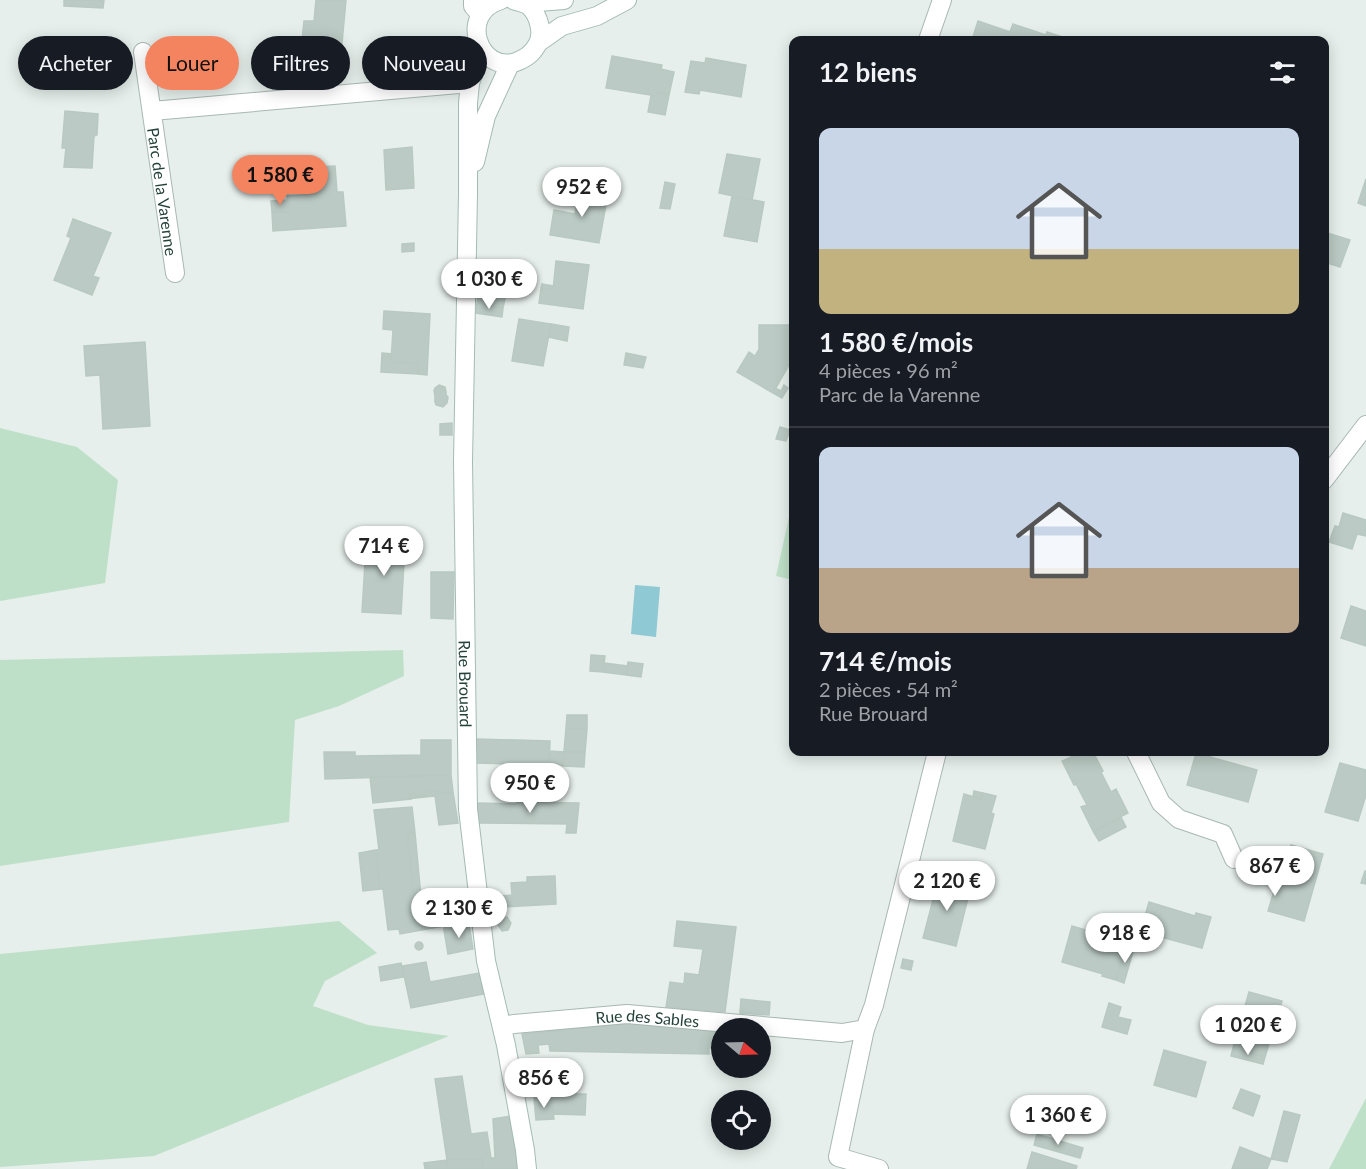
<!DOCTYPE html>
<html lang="fr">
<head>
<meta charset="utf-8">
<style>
	body { margin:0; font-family:Lato,sans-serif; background:#242831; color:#f1f3f6; height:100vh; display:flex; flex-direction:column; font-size:22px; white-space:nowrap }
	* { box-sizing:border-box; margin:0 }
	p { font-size:20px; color:#9ea1a6 }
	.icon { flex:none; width:33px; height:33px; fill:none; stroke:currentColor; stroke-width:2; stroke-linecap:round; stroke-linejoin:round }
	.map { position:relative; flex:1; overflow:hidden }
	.side { position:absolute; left:789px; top:36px; width:540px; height:720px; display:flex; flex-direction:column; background:#171b24; border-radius:12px; box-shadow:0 3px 15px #0003 }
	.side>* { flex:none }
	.banner { position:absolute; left:18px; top:36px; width:570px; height:54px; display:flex; gap:12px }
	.needle { width:39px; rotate:109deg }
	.buttons { position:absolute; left:711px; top:1018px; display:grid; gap:12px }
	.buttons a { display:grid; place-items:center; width:60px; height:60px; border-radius:50%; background:#171b24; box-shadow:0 3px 15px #0003; font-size:30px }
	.price { position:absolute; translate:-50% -51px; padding:0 14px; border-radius:21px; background:#fff; color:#222; font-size:20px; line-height:39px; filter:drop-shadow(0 2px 3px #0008) }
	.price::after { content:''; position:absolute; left:50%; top:36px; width:18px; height:14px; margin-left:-9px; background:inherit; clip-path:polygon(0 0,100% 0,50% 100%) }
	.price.selected { background:#f4845f; color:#111 }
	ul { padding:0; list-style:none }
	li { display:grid; align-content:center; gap:12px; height:318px; padding:0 30px }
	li+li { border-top:2px solid #363941 }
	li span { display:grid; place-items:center; height:186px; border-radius:12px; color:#555 }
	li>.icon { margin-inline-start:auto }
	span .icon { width:108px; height:108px; fill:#fffc; stroke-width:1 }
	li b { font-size:26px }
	h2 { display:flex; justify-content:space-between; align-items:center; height:72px; padding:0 30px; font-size:26px }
	.tag { padding:0 21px; border-radius:27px; background:#171b24; box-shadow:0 3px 15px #0003; font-size:21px; line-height:54px }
	.tag.selected { background:#f4845f; color:#111 }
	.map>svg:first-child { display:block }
	.green { fill:#bfe0c8 }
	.water { fill:#8ec9d4 }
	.building { fill:#bbcac4; stroke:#b8c9c2; stroke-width:1.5 }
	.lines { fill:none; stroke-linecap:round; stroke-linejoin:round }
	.street-casing { stroke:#a8b8b2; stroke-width:20 }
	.secondary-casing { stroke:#a4bbb3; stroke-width:20 }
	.street { stroke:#fff; stroke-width:18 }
	.secondary { stroke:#fff; stroke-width:18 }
	.labels { text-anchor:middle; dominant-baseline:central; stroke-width:4.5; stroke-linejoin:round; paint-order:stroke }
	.street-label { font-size:16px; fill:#24423a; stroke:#f7fbf9 }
</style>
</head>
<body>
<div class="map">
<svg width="1366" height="1169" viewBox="0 0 1366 1169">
	<rect width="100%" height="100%" fill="#e6efeb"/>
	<!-- green -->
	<path class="green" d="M0,428L77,447L118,480L105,583L0,601Z
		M792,504H794L793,580L776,576Z
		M403,650L404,676L339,706L295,720L289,822L0,866V660Z
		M339,921L377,953L325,981L313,1006L368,1025L449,1036L154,1156L0,1167V954Z
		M1366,1098V1169H1329Z"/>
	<!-- water -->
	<path class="water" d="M635,585L660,587L656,637L631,634Z"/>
	<!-- building -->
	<path class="building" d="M64,0H104L103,8L64,6Z
		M316,0H346L342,43L302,40L304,21H314Z
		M978,21L1010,32L1007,40H972Z
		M1013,24L1046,35L1044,40H1007Z
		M1047,32L1062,37L1060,40H1044Z
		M612,56L662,65L661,69L674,72L669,95L657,92L656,96L606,88Z
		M706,58L746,65L741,97L700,90L699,94L685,92L691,61L705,63Z
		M657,92L669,95L665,115L648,112L651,96H656Z
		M65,111L98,114L97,135L94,136L92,168L64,167L66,148H62Z
		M412,147L414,188L386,190L384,150Z
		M727,154L760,159L752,200L719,193Z
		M335,166L337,192H343L346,226L273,231L272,212H289L287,196L318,194L316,167Z
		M316,167L318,194H310L309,168Z
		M1366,179V206L1358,203Z
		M665,182L675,184L670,209L660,208Z
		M579,189L608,194L599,243L550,235L554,210L575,214Z
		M732,196L764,202L757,242L724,236Z
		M288,200L289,212H272L271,201Z
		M73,219L111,233L93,276L99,278L92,295L54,280L71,238L67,236Z
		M1324,232L1350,240L1340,267L1324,262Z
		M414,243V251L402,252V244Z
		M556,261L589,265L583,309L539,303L541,288L553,290Z
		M542,284L553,286V290L541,288Z
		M479,290L506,294L503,308L477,303Z
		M477,303L503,308L502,317L476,313Z
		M384,311L430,314L427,375L418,374L419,364L391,362L393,330L383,329Z
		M519,319L551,324L543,366L512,361Z
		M551,324L569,327L567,341L548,337Z
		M759,325H793V358L773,393L737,372L749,352L755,356L759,349Z
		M145,342L150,426L103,429L100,375L86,376L84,346Z
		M382,353L392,354L391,362L419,364L418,374L381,372Z
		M626,353L646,357L643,368L624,365Z
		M439,385L445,387L446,392V395L448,397L447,403L443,407L436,405L435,402V396L434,391L435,388Z
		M784,385L788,388L782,398L773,393L775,388L781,391Z
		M452,423V435H440V424Z
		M780,427L790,430L786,441L776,439Z
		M1343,513L1366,520V536L1357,534L1352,549L1329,542L1335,526L1339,527Z
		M372,538L399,540L405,546L401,614L362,612L366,546Z
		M431,572H454L453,619L431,618Z
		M1351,606L1366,611V646L1341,638Z
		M591,655L605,656L603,672L590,671Z
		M628,662L643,664L641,677L626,675Z
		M604,663L627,666L626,675L603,672Z
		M567,715H587V729L566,728Z
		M566,728L587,729L585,752H564Z
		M476,739L550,741L549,765L476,763Z
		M421,740H451V775L325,779L324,752H355V756L421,755Z
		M550,751L564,752L563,766L549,765Z
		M564,752H585L584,767L563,766Z
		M1082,752H1093L1103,771L1101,772L1111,792L1116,789L1128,813L1093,831L1081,807L1087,805L1076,784L1074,785L1062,761Z
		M1196,753L1257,770L1248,802L1187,785Z
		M1340,763L1366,770V795L1358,821L1325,812Z
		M451,775L453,792L437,794L436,791L427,792V795L417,796L416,794H410L411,799L373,803L370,777Z
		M436,791L437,794L453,792L458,823L439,825L435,796L406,799H411L410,794H416L417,796L427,795V792Z
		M974,791L983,793L981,799L973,797Z
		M983,793L996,796L991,813L994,814L985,849L953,841L964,794L981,799Z
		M517,802L579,803L576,833H566L567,824L479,823L476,803L516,804Z
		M412,807L415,833L407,834L414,898L466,893L469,924L444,930V926L400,934L399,929L388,930L383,889H380L376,850H379L374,810Z
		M1121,817L1126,827L1099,841L1093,831Z
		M415,833L421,897L414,898L407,834Z
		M1291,845L1323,854L1304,921L1272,912L1281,882L1277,881L1282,863L1285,865Z
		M376,850L380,889L363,891L359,853Z
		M1365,871H1366V884L1361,883Z
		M555,876L556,904L489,908L487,897L512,895L511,883L527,882V877Z
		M939,877L971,886L956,946L923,938Z
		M1277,881L1281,882L1272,912L1268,911Z
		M1149,902L1195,916L1196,913L1211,917L1202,948L1161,937L1160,942L1139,937Z
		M507,917L511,923L508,930L502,931L498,925L501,918Z
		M677,921L736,927L725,1012L666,1007L670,982L684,984L685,973L699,975L703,949L674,946Z
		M469,924L473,949L448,954L444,930Z
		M1072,926L1113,938L1112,942L1126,945L1116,980L1102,976L1103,974L1062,962Z
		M415 946a4 4 0 1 1 8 0a4 4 0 1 1-8 0Z
		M1126,945L1134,948L1124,983L1116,980Z
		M903,959L913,961L911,970L901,968Z
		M426,962L430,982L479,973L484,994L411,1008L402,966Z
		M401,963L404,977L381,981L379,967Z
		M1249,992L1282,1001L1265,1057L1233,1048Z
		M741,999L770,1002L769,1015L740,1013Z
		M1109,1003L1121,1007L1118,1017L1131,1020L1127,1034L1102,1027Z
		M634,1023L718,1029V1034H722V1048H709V1054L550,1051L549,1044L538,1045L539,1053L526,1054L522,1034Z
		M1233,1048L1265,1057L1263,1064L1231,1056Z
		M1164,1050L1206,1062L1196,1097L1154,1085Z
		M462,1076L471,1134L487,1132L491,1158H495L493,1119L512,1116L519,1169H483L482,1159L447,1160L435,1079Z
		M1241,1089L1260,1096L1253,1116L1233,1108Z
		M559,1090H570V1094H586L585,1115L554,1114L550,1093H559Z
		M534,1098H551L554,1119L536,1120Z
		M1284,1111L1300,1115L1287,1162L1271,1159Z
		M1037,1134L1083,1148L1080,1158L1034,1145Z
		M1240,1147L1271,1159L1267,1169H1232Z
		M1032,1152L1077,1166L1076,1169H1027Z
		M482,1159L483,1169H448L447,1160Z
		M447,1160L448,1169H425L424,1163Z"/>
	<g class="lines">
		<!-- street casing -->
		<g class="street-casing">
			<g id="street">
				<path d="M473,0V6L480,14"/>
				<path d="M928,40L942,0"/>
				<path id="s1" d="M143,52L175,273"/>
				<path d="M152,111L470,83"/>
				<path d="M1324,480L1366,425"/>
				<path d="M1136,752L1161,803L1179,819L1223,834L1234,859"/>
				<path id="s2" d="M502,1026L514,1024L627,1014L842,1033L865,1029L874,1005L937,752"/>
				<path d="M865,1029L838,1157L879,1169"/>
			</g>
		</g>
		<!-- secondary casing -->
		<g class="secondary-casing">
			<g id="secondary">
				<path d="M501,0C457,13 479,74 516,62C526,58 532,54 537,45C544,34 539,16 530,7C526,3 518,2 513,0"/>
				<path d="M529,5L538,2L564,0"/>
				<path d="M539,42L562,26L597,16L627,0"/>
				<path id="s3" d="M482,50L470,83L468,103V193L463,462L468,809L486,961L506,1045L525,1150L527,1169"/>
				<path d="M475,162L486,116L510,64"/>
			</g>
		</g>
		<!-- street -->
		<use href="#street" class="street"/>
		<!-- secondary -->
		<use href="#secondary" class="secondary"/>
	</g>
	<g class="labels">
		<!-- street labels -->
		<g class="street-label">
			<text stroke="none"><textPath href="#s1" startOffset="141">Parc de la Varenne</textPath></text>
			<text stroke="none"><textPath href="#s3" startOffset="636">Rue Brouard</textPath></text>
			<text stroke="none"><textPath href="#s2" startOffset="146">Rue des Sables</textPath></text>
		</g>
	</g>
</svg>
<div class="buttons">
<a><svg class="needle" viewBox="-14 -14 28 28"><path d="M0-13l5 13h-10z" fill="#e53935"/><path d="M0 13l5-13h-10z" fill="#9ea1a6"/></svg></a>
<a><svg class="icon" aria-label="locate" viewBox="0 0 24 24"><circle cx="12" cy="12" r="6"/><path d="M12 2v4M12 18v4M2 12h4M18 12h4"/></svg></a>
</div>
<b class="price selected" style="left:280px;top:206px">1 580 €</b>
<b class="price" style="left:582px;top:218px">952 €</b>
<b class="price" style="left:489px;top:310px">1 030 €</b>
<b class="price" style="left:384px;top:577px">714 €</b>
<b class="price" style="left:530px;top:814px">950 €</b>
<b class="price" style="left:1275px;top:897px">867 €</b>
<b class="price" style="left:947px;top:912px">2 120 €</b>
<b class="price" style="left:459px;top:939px">2 130 €</b>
<b class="price" style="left:1125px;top:964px">918 €</b>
<b class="price" style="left:1248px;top:1056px">1 020 €</b>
<b class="price" style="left:544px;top:1109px">856 €</b>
<b class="price" style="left:1058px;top:1146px">1 360 €</b>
<div class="banner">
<a class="tag">Acheter</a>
<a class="tag selected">Louer</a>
<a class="tag">Filtres</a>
<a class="tag">Nouveau</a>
</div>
<section class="side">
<h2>12 biens<svg class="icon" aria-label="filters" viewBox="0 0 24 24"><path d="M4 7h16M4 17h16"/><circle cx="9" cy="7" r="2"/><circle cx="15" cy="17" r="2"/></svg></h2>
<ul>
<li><span style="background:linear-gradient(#c9d6e8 65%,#c2b280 0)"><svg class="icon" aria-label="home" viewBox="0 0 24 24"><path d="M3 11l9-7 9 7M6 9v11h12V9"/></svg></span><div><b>1 580 €/mois</b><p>4 pièces · 96 m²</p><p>Parc de la Varenne</p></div></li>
<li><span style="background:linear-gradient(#c9d6e8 65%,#b9a48a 0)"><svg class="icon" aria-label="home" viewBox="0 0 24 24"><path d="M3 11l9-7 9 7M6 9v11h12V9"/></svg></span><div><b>714 €/mois</b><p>2 pièces · 54 m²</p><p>Rue Brouard</p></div></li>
</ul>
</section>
</div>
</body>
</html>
